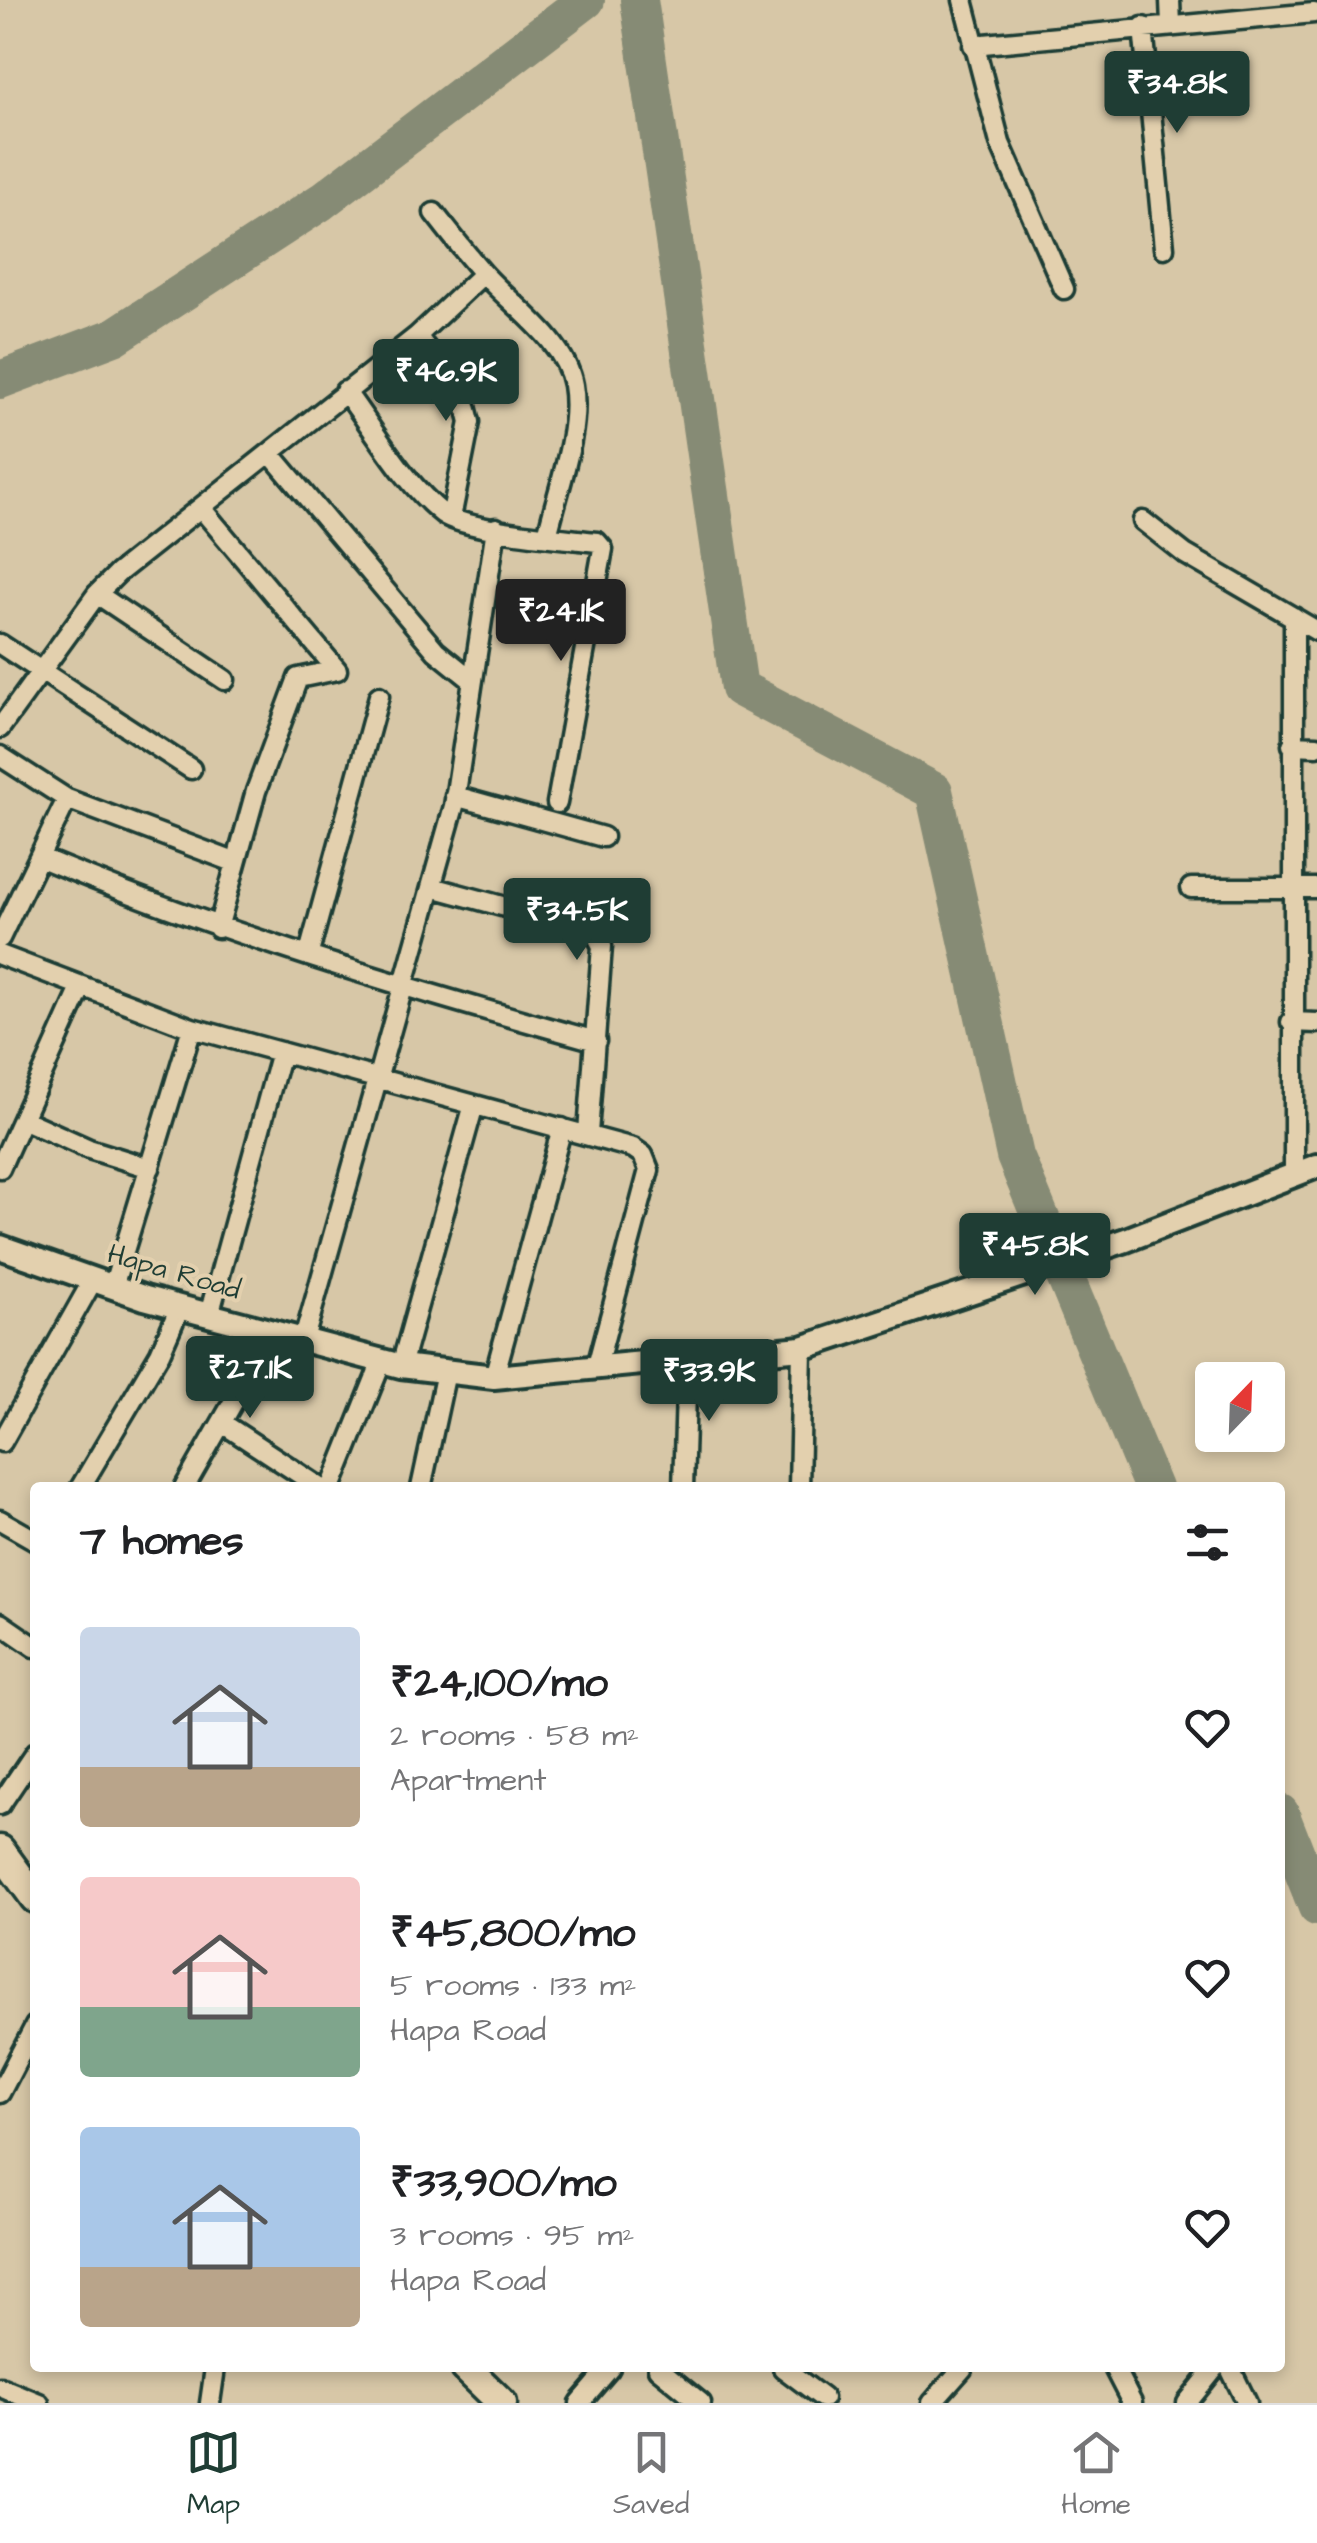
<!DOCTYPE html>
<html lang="en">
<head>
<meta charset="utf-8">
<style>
	body { margin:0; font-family:"Architects Daughter",sans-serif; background:#f2f2f2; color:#202124; height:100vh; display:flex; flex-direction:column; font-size:38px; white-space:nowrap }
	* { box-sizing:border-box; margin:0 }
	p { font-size:32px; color:#757577 }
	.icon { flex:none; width:55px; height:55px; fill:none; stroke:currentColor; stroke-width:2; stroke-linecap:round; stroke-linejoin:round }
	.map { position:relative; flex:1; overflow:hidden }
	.details { position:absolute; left:30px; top:1482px; width:1255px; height:890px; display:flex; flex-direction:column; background:#fff; border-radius:10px; box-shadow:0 5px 15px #0003 }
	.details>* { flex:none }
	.needle { width:65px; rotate:23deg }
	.buttons { position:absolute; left:1195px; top:1362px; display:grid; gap:20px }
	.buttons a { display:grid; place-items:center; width:90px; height:90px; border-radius:10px; background:#fff; box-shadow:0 5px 15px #0003; font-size:50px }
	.price { position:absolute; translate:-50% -85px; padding:0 22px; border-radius:10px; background:#1f3d34; color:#fff; font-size:32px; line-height:65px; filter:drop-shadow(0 2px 5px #0008) }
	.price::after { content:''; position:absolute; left:50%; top:60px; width:30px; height:22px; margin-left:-15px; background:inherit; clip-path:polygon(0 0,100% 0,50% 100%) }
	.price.selected { background:#222; color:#fff }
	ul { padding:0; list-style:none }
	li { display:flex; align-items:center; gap:30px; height:250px; padding:0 50px }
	li span { display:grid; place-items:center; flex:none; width:280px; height:200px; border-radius:10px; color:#555 }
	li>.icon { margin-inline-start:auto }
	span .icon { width:120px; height:120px; fill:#fffc; stroke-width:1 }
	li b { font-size:42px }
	h2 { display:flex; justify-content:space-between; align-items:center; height:120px; padding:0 50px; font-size:42px }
	.dock { display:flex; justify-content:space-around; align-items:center; height:140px; border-top:2px solid #e0e0e0; background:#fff; font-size:28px; color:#757577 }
	.dock a { display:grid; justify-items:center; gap:5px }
	.dock .selected { color:#1f3d34 }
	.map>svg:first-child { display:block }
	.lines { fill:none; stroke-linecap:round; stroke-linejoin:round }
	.river { stroke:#868b74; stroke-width:38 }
	.minor-casing { stroke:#1f3d34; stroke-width:25 }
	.tertiary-casing { stroke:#1f3d34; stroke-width:30 }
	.primary-casing { stroke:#1f3d34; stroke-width:35 }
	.minor { stroke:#e3d0ae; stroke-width:18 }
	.tertiary { stroke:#e3d0ae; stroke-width:22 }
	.primary { stroke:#e3d0ae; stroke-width:28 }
	.labels { text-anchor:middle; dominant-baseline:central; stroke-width:8; stroke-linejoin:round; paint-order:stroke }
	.street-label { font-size:28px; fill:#1f3d34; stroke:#e3d0ae }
</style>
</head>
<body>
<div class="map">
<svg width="1317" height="2403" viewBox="0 0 1317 2403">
	<rect width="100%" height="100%" fill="#d7c7a7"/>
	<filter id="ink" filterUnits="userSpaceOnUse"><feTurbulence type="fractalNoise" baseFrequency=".01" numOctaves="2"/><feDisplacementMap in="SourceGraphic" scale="20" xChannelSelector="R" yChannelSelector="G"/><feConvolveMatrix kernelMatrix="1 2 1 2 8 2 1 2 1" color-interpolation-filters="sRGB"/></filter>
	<g filter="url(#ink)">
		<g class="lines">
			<!-- river -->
			<path class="river" d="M639,0L739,688L934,791L1015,1156L1153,1488
				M0,380L114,337L321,202L586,0
				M1280,1813L1317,1907"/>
			<!-- minor casing -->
			<g class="minor-casing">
				<path id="minor" d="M963,0L1000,143L1064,289
					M1170,0L1171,25
					M1143,27L1164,248
					M973,45L1314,13
					M434,213C450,233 466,254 483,273C512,306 565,340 573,385C581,431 557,491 547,536
					M417,336L464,398L470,422L451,518
					M345,391C375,431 404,483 443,514C467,531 564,538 597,542L603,549L557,803
					M270,453L436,651L473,681
					M201,508L337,670L298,678L256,791L218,928
					M1143,521L1185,554L1317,631
					M97,594L225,680
					M0,644L191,769
					M0,728L97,594L118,573L417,336L483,274
					M1292,745L1317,746
					M0,756L67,799L234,862
					M455,796L603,837
					M39,857C220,933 407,989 596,1041
					M432,887L594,931L602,946L588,1133
					M1191,888H1317
					M0,938L67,799
					M309,953L379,696
					M0,955L192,1028L633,1148L643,1155L649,1170L597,1366
					M1291,1022L1317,1023
					M22,1119L89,1149L150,1168
					M0,1168L81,988
					M1294,1172V617
					M113,1287L192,1028
					M209,1315L281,1052
					M304,1339L454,806L496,528
					M401,1366L473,1108
					M494,1377L562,1128
					M222,1423L321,1488
					M2,1442L93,1280
					M80,1488L160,1353L180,1307
					M184,1488L274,1331
					M331,1488L382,1361
					M421,1488L446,1372
					M683,1488L687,1360
					M799,1488L802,1348
					M0,1520L35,1540
					M0,1623L35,1647
					M0,1805L35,1753
					M0,2093L35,2026
					M658,2368L701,2403
					M783,2368L823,2398
					M1114,2368L1132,2403
					M1230,2368L1247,2403
					M0,2387L39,2403
					M210,2403L215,2368
					M580,2403L610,2368
					M932,2403L963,2368
					M1187,2403L1215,2368"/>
			</g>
			<!-- tertiary casing -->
			<g class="tertiary-casing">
				<path id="tertiary" d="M0,1247L145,1298L401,1366L494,1377L802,1348L1126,1240L1317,1166"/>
			</g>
			<!-- primary casing -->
			<g class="primary-casing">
				<path id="primary" d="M0,1850L35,1898
					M466,2368L502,2403"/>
			</g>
			<!-- minor -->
			<use href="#minor" class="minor"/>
			<!-- tertiary -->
			<use href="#tertiary" class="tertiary"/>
			<!-- primary -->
			<use href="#primary" class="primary"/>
		</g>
	</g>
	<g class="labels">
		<!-- street labels -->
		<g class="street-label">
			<text transform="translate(174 1272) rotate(16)">Hapa Road</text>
		</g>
	</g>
</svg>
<div class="buttons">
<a><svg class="needle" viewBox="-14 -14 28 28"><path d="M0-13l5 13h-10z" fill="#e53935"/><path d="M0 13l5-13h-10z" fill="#757577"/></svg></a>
</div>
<b class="price" style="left:1177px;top:136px">₹34.8K</b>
<b class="price" style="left:446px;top:424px">₹46.9K</b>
<b class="price selected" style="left:561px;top:664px">₹24.1K</b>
<b class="price" style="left:577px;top:963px">₹34.5K</b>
<b class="price" style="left:1035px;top:1298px">₹45.8K</b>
<b class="price" style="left:250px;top:1421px">₹27.1K</b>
<b class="price" style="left:709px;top:1424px">₹33.9K</b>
<section class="details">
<h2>7 homes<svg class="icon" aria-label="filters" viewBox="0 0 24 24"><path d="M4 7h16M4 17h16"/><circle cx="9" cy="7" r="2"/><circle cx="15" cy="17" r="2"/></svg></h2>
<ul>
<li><span style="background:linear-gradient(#c9d6e8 70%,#b9a48a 0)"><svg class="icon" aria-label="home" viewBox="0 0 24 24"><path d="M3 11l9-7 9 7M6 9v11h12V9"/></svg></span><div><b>₹24,100/mo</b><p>2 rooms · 58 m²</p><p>Apartment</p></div><svg class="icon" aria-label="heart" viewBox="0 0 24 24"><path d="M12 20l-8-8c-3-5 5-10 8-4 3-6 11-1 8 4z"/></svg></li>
<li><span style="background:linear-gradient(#f6c9c9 65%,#7fa58c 0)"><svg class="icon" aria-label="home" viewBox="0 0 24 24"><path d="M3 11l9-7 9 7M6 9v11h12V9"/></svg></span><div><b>₹45,800/mo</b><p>5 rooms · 133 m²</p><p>Hapa Road</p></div><svg class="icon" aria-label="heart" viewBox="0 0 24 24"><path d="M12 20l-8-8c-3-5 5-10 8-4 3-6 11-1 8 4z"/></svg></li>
<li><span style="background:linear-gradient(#a9c7e8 70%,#b9a48a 0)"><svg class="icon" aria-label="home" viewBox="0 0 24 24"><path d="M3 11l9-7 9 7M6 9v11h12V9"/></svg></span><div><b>₹33,900/mo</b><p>3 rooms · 95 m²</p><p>Hapa Road</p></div><svg class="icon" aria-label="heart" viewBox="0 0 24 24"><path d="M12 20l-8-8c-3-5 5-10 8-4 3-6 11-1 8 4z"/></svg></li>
</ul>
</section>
</div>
<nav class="dock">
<a class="selected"><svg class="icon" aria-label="map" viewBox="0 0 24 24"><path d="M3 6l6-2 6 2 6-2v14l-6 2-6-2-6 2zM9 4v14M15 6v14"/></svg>Map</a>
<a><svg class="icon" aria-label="saved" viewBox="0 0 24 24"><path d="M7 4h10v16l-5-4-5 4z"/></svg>Saved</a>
<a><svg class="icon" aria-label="home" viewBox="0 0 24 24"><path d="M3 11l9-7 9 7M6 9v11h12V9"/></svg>Home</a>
</nav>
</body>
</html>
